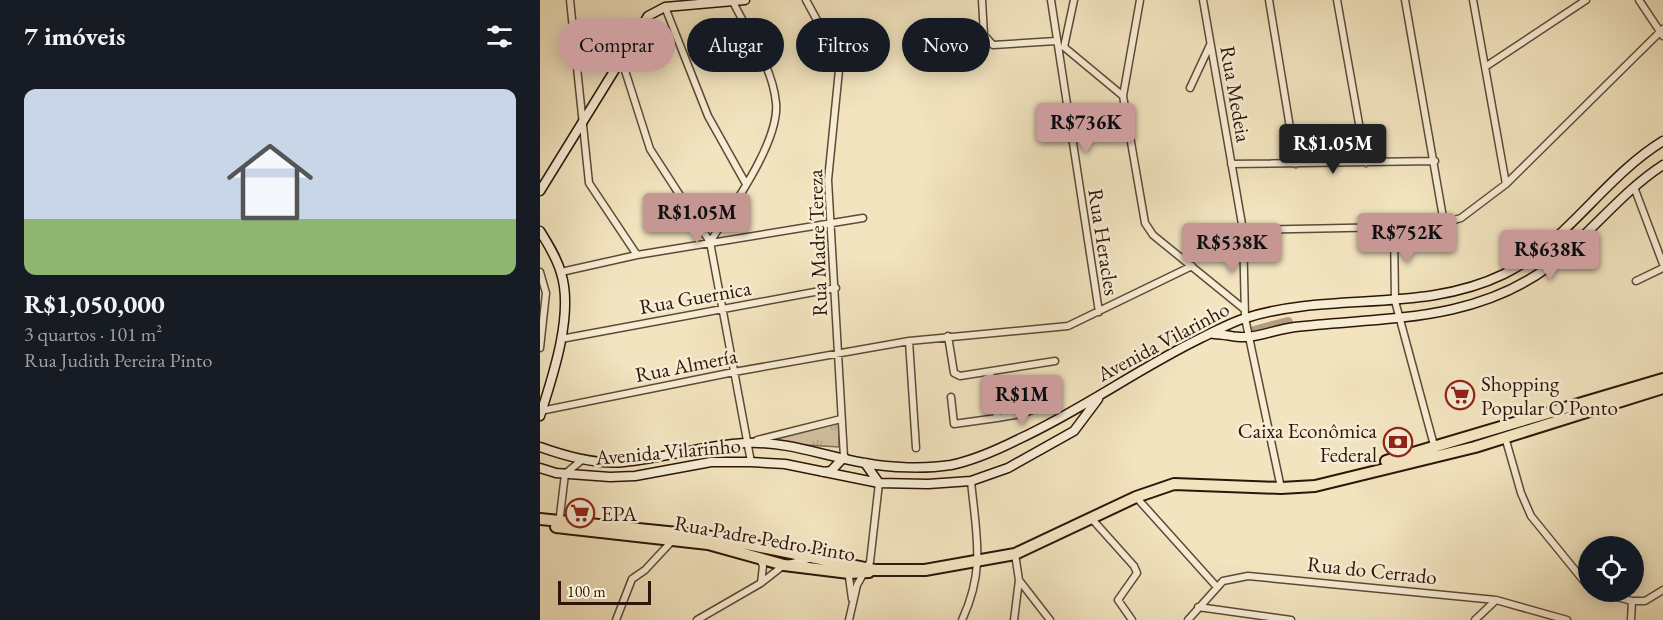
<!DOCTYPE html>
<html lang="pt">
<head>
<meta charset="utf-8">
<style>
	body { margin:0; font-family:"EB Garamond",serif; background:#20242c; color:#f1f3f6; height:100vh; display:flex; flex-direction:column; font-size:22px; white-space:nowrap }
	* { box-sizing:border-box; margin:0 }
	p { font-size:20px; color:#9ea1a6 }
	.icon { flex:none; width:33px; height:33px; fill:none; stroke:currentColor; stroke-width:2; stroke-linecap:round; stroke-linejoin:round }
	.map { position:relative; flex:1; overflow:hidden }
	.panel { display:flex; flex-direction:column; background:#171b24; width:540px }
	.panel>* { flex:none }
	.top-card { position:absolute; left:18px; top:18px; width:570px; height:54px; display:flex; gap:12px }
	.tools { position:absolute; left:1038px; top:536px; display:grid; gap:12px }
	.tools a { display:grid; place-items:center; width:66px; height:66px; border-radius:50%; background:#171b24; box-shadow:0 3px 15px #0003; font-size:30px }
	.scale { position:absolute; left:18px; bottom:15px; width:93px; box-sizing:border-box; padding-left:6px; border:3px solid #2d1509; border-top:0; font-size:16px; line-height:21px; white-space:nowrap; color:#2d1509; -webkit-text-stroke:4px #f7edd5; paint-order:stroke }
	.price { position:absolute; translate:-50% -51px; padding:0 14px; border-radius:6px; background:#c59692; color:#111; font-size:20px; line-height:39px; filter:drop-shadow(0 2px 3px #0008) }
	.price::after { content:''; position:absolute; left:50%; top:36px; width:18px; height:14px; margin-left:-9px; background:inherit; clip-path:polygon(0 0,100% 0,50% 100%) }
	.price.current { background:#222; color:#fff }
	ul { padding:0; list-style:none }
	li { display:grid; align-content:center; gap:12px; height:318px; padding:0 24px }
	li+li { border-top:2px solid #363941 }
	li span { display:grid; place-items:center; height:186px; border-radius:12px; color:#555 }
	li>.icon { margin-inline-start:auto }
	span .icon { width:108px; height:108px; fill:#fffc; stroke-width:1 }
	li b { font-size:26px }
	h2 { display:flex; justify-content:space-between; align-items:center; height:72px; padding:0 24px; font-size:26px }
	.pill { padding:0 21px; border-radius:27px; background:#171b24; box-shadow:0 3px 15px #0003; font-size:21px; line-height:54px }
	.pill.current { background:#c59692; color:#111 }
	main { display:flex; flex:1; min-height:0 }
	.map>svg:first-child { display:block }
	.grass { fill:url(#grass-tufts); stroke:#7f6b54; stroke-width:1.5 }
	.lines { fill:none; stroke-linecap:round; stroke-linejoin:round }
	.river { stroke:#af9e81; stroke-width:10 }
	.street-casing { stroke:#5e4936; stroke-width:9 }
	.secondary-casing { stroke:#2d1509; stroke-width:11 }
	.highway-casing { stroke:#2d1509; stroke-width:14 }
	.street { stroke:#f7edd5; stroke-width:6 }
	.secondary { stroke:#f7edd5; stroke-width:8 }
	.highway { stroke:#f2e4bf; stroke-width:10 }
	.labels { text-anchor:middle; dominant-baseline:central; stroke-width:5; stroke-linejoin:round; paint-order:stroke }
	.street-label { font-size:21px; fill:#2d1509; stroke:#f7edd5 }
	.poi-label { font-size:21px; fill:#2d1509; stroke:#f7edd5; text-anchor:start }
</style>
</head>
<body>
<main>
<section class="panel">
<h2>7 imóveis<svg class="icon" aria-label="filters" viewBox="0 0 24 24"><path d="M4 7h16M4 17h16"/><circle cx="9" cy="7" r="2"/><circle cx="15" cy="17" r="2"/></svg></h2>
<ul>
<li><span style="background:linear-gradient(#c9d6e8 70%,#8fb573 0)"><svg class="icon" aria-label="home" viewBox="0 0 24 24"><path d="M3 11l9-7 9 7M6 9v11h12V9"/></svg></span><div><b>R$1,050,000</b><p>3 quartos · 101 m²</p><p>Rua Judith Pereira Pinto</p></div></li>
</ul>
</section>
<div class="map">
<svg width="1123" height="620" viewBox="0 0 1123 620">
	<defs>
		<pattern id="grass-tufts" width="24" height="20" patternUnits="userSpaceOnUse" patternTransform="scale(1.5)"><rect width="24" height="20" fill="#d1c1a0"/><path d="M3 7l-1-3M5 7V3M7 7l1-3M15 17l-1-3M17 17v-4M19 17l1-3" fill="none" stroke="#b4a588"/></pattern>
	</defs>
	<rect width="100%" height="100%" fill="#f2e4bf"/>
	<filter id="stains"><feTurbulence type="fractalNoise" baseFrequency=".00333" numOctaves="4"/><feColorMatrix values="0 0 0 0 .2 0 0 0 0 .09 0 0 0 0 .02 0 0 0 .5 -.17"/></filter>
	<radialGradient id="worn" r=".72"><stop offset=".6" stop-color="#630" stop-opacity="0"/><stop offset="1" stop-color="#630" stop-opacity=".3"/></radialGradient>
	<!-- grass -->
	<path class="grass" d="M299,421V447L216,442Z"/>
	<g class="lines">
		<!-- river -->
		<path class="river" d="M714,331L748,322"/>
		<!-- street casing -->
		<g class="street-casing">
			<path id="street" d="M30,0L49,183L97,255
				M266,0L296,55L299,70L288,180L304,457
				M442,0L444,35L453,45L516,41
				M511,0L559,312
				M600,0L583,96L605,223L613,235L704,309
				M663,0L703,230L705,318L741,488
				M729,0L756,164
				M797,0L826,163
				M865,0L904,223
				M933,0L966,184
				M1099,0L1123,36
				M125,7L168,116L206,184
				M524,47L583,96
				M524,47L534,0
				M81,58L110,149L170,242L211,462
				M945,67L1046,0
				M650,88L670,45
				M691,164L895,161
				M1094,187L1123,264
				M854,227L855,301L895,449
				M703,230L854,227L904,223L921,218L966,184L1123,29
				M170,242C191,209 240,141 236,103C233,68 208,32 193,2
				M0,272L6,293L0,348
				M21,272L97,255L323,218
				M1096,281L1123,268
				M408,336L414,373L420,376L515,361
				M21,339L296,288
				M369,341L376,448
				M411,397L414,424L457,418L450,373
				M0,411L194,372L369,341L528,326L652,266
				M457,418L481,414L501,407
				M965,437L981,493L991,516L1048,586
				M217,440L301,419
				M596,497L676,586
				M551,518L594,566L597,573L578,600L592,620
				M19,524L25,474L43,459
				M220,559L223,566L221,583
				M308,570L312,599
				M479,580L510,620
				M1055,591L1092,601H1105L1123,590
				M658,607L751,620
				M76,620L92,579L105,570L132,541
				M157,620L221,583L244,565L269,559
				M309,620L317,585L330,562L339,483
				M422,620C446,569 436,534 431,481
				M474,620L479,580L475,554
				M648,620L683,581L708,576L956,600L1027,620
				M935,620L956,600
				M1091,620L1092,601"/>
		</g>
		<!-- secondary casing -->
		<g class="secondary-casing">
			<path id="secondary" d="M0,191L108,16L125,7L205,0
				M0,231C8,244 17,258 21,273C34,313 13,376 0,416
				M674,334C685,334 696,338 706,337C722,336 738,329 755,327C842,317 933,323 1008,267C1049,236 1080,193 1123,165
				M0,447C25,456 57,465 84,462C125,458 164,445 205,443C249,441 283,456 325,463C351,468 385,469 411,465C435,460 457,450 479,439C542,410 599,368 661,338C676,331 691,322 706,318C791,291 882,314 964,274C1026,244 1064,177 1123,141
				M325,463L339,483
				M0,468L16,473L70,477L95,476L171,462H211L245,464L339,483L388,484L431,481L468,468L534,431L558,399
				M283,472L291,471L304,457"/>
		</g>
		<!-- highway casing -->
		<g class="highway-casing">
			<path id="highway" d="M846,461L1123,379
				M0,519L167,536L335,570H385L475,554L596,497L634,484L741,488L775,486L935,447L1123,388
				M16,527L168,544L244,565L309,573L329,572"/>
		</g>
		<!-- street -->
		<use href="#street" class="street"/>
		<!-- secondary -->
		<use href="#secondary" class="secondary"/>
		<!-- highway -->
		<use href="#highway" class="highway"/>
	</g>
	<!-- icons -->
	<defs>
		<g id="supermarket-ring" transform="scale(1.5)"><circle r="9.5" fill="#f7edd5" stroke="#8f2418" stroke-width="1.5"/><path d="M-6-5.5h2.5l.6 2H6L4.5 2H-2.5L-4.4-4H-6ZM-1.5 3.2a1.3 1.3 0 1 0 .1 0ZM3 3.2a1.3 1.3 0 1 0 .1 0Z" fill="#8f2418"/></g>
		<g id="bank-ring" transform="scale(1.5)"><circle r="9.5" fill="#f7edd5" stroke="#8f2418" stroke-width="1.5"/><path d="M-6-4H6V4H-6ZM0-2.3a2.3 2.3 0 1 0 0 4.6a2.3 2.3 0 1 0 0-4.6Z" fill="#8f2418"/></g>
	</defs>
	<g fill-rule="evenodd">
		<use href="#supermarket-ring" x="920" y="395"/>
		<use href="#bank-ring" x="858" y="442"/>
		<use href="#supermarket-ring" x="40" y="513"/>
	</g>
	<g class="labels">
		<!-- street labels -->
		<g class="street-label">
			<text transform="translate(696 94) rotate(80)">Rua Medeia</text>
			<text transform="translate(564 242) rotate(81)">Rua Heracles</text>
			<text transform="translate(277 243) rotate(-92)">Rua Madre Tereza</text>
			<text transform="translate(155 297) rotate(-10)">Rua Guernica</text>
			<text transform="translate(623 341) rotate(-28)">Avenida Vilarinho</text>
			<text transform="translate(146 365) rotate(-11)">Rua Almería</text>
			<text transform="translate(128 451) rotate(-5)">Avenida Vilarinho</text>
			<text transform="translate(225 538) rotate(10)">Rua Padre Pedro Pinto</text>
			<text transform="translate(832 570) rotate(6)">Rua do Cerrado</text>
		</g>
		<!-- poi labels -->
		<g class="poi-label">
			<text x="941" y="383">Shopping<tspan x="941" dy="24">Popular O Ponto</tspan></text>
			<text x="837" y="430" text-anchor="end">Caixa Econômica<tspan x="837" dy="24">Federal</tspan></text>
			<text x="61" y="513">EPA</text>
		</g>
	</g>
	<rect width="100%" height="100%" filter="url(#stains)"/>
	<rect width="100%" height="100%" fill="url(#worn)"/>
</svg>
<div class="tools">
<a><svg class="icon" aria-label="locate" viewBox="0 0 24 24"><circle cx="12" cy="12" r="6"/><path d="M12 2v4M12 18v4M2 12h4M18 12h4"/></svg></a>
</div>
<div class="scale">100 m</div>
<b class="price" style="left:546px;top:154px">R$736K</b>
<b class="price current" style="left:793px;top:175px">R$1.05M</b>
<b class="price" style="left:157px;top:244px">R$1.05M</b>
<b class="price" style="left:867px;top:264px">R$752K</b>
<b class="price" style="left:692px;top:274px">R$538K</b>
<b class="price" style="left:1010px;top:281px">R$638K</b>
<b class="price" style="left:482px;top:426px">R$1M</b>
<div class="top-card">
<a class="pill current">Comprar</a>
<a class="pill">Alugar</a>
<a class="pill">Filtros</a>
<a class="pill">Novo</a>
</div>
</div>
</main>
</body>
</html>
